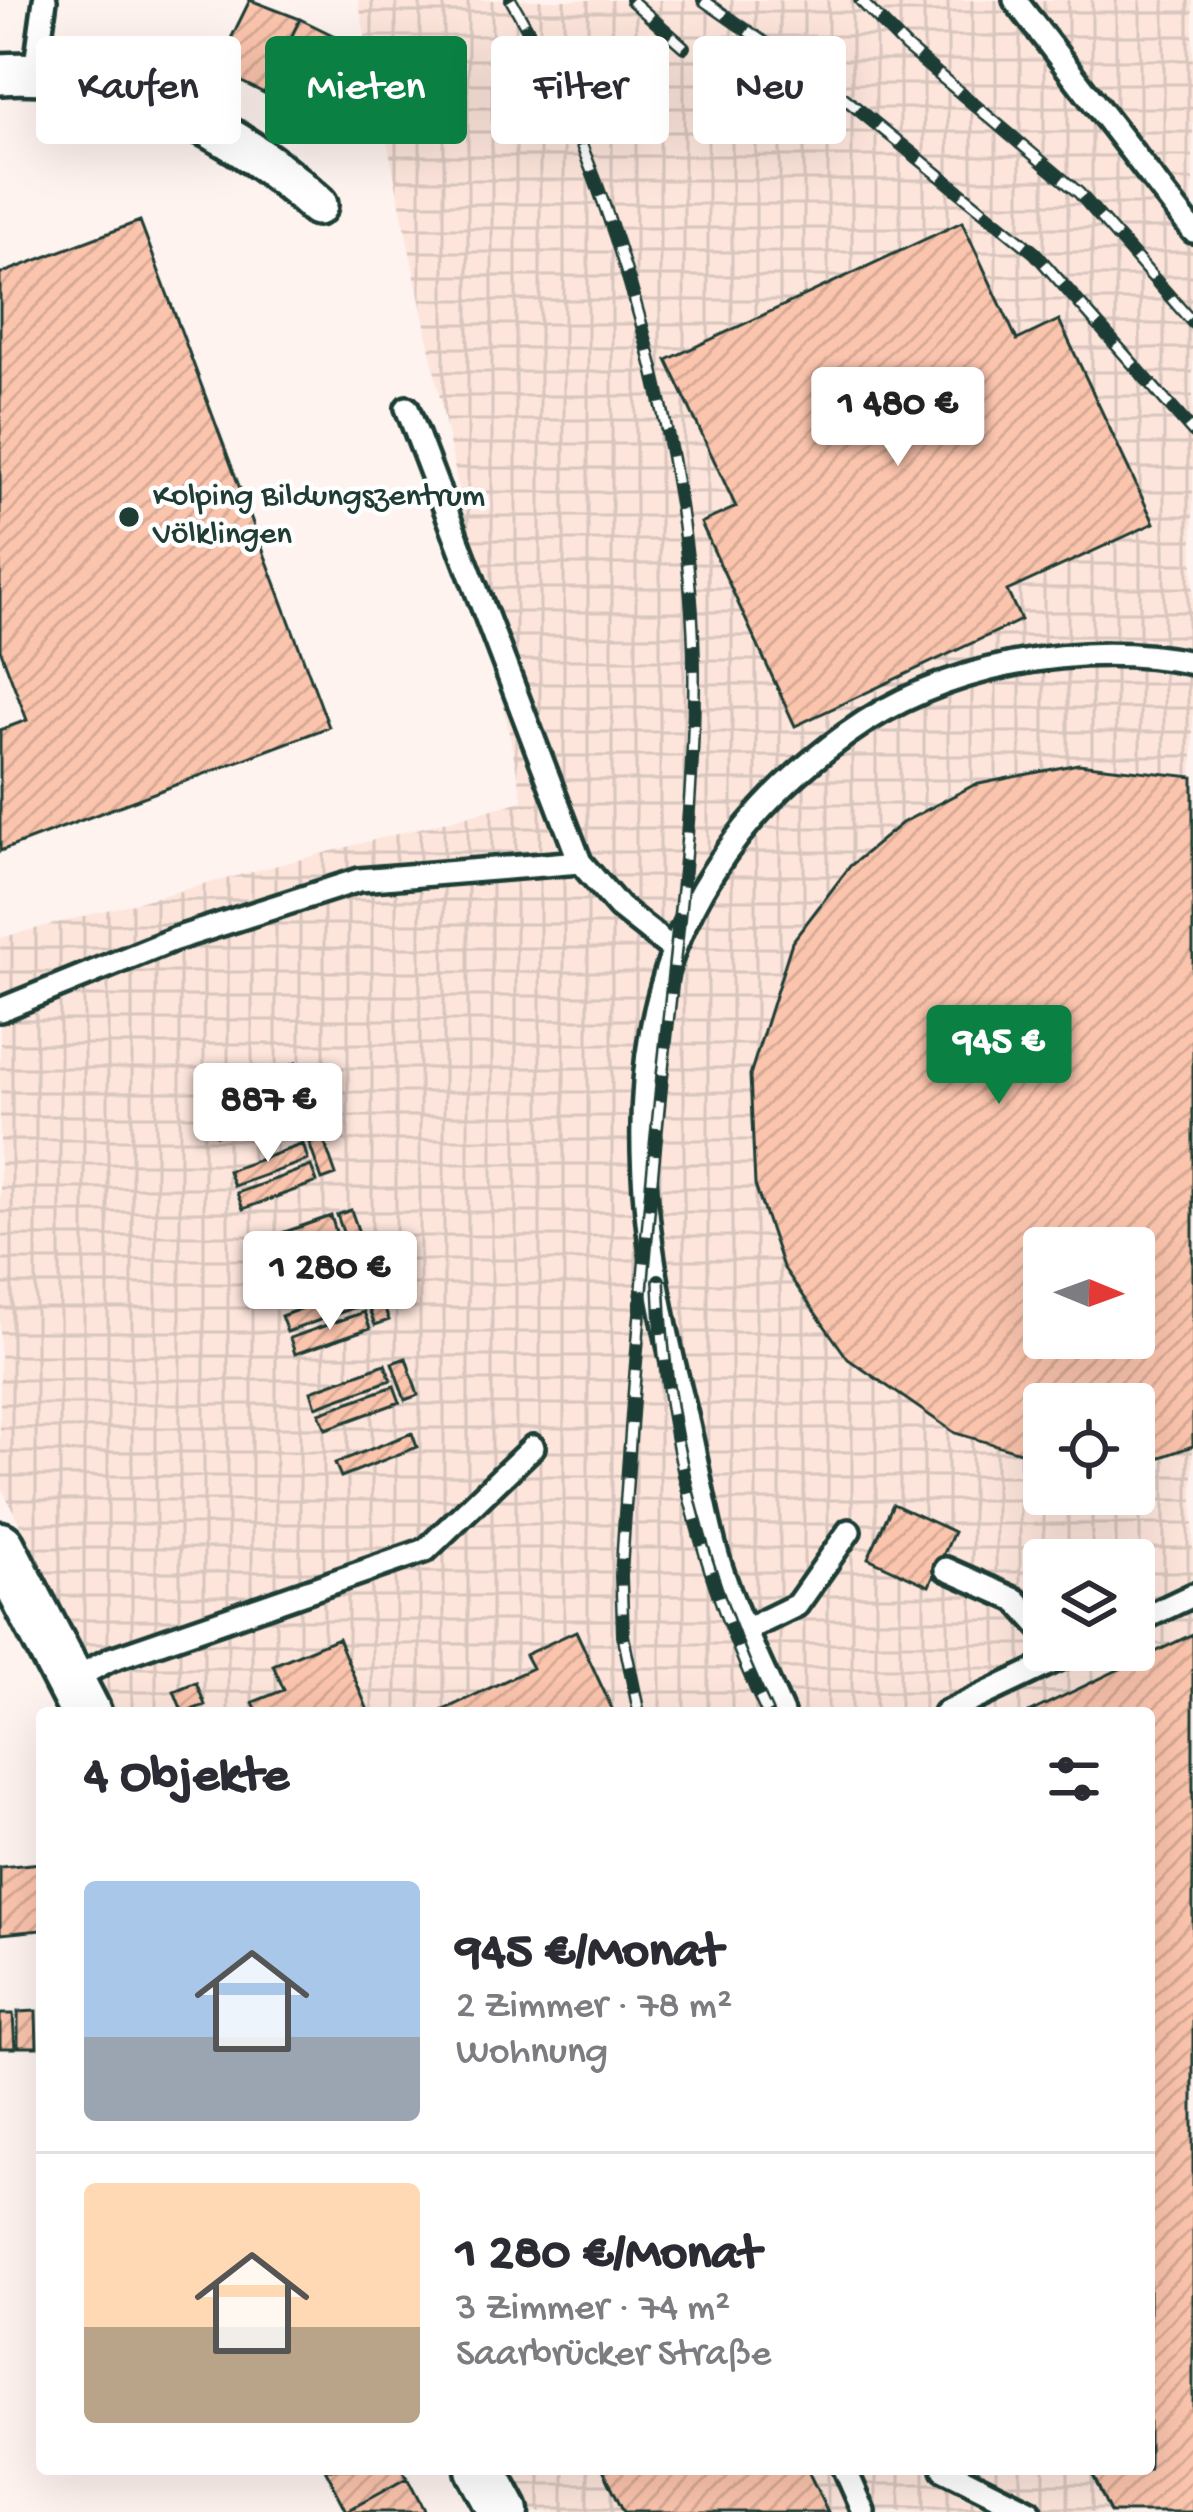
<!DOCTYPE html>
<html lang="de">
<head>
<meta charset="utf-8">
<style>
	body { margin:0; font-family:"Gochi Hand",sans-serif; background:#f7f7f7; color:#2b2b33; height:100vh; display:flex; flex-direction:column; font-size:45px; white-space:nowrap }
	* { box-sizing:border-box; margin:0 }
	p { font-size:39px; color:#7c7c81 }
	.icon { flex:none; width:66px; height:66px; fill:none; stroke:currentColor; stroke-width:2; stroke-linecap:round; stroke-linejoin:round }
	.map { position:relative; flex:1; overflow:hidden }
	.side { position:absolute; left:36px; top:1707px; width:1119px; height:768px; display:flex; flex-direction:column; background:#fff; border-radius:12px; box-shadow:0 12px 48px #0002 }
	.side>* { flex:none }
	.guide { position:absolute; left:36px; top:36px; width:1122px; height:108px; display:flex; gap:24px }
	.needle { width:78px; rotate:91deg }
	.fabs { position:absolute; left:1023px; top:1227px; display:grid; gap:24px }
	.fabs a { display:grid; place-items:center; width:132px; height:132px; border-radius:12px; background:#fff; box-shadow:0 12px 48px #0002; font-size:60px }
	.price { position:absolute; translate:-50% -102px; padding:0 27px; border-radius:12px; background:#fff; color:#222; font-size:39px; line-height:78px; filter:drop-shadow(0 3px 6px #0008) }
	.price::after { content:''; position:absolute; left:50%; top:72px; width:36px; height:27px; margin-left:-18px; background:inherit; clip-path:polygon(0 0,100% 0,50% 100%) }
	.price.active { background:#0b8043; color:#fff }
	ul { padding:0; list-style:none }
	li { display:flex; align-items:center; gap:36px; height:300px; padding:0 48px }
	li+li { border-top:3px solid #e1e1e2 }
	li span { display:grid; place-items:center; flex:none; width:336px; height:240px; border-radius:12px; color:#555 }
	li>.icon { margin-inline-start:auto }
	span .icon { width:144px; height:144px; fill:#fffc; stroke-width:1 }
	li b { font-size:51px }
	h2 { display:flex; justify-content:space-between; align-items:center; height:144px; padding:0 48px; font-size:51px }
	.tag { padding:0 42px; border-radius:12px; background:#fff; box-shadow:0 12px 48px #0002; font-size:42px; line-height:108px }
	.tag.active { background:#0b8043; color:#fff }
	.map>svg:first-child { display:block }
	.industrial { fill:url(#industrial-grid); fill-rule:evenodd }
	.building { fill:url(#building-hatch); stroke:#1f3d34; stroke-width:3; fill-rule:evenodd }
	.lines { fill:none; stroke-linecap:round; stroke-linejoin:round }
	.service-casing { stroke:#1f3d34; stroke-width:30 }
	.minor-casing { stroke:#1f3d34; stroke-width:48 }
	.tertiary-casing { stroke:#1f3d34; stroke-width:57 }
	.service { stroke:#fff; stroke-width:21 }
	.minor { stroke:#fff; stroke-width:39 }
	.tertiary { stroke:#fff; stroke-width:48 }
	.rail-casing { stroke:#1f3d34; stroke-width:14 }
	.rail { stroke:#fff; stroke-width:9; stroke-dasharray:27; stroke-linecap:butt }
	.poi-dot { fill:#1f3d34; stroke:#fff; stroke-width:4.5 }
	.labels { text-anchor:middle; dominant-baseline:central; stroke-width:9; stroke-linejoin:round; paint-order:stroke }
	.poi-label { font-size:33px; fill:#1f3d34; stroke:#fff; text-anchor:start }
</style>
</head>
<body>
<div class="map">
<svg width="1193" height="2512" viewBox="0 0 1193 2512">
	<defs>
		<pattern id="industrial-grid" width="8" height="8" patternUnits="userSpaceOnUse" patternTransform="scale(3)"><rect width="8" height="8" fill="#fde5db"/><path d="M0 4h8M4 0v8" fill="none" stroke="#d8c5bd"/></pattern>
		<pattern id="building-hatch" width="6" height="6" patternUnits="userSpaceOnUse" patternTransform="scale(3)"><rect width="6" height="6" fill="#fbc4ad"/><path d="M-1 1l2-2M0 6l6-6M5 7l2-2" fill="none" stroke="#d7a995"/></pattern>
	</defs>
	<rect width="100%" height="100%" fill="#fef3ef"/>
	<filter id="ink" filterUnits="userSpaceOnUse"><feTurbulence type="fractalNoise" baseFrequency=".00833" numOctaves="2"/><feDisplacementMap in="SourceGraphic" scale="24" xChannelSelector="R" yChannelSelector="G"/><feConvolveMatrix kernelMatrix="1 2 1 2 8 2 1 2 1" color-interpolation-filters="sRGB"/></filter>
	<g filter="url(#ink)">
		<!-- industrial -->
		<path class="industrial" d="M358,0H1193V2512H533L509,2469H1149V1713H112L0,1484V938L523,801ZM1044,1248H1134V1338H1044ZM1044,1404H1134V1494H1044ZM1044,1560H1134V1650H1044Z"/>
		<!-- building -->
		<path class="building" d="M250,0L300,19L264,93L216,69Z
			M300,19L351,44L316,117L264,93Z
			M140,221L329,727L0,851V730L27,720L0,649V274Z
			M962,222L1017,340L1059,320L1154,523L1007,591L1021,620L795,726L701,523L736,507L667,360Z
			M1078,764L1193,777V1446L1158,1458H1134V1404H1044V1459L955,1433L848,1359L783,1267L755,1185L750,1075L792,942L850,866L902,823L974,785ZM1044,1248H1134V1338H1044Z
			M296,1063L309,1101L295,1106L283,1068Z
			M276,1070L282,1086L208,1112L202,1096Z
			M285,1092L291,1108L216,1135L210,1119Z
			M323,1138L336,1175L322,1180L309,1143Z
			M303,1144L308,1160L234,1186L228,1171Z
			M311,1166L317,1182L243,1209L237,1193Z
			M351,1210L364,1247L350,1252L337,1215Z
			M331,1216L336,1232L262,1258L256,1242Z
			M339,1238L345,1254L271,1281L265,1265Z
			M375,1283L389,1320L375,1325L361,1288Z
			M355,1289L361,1305L287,1332L281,1316Z
			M364,1312L370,1328L295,1354L290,1338Z
			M406,1358L418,1395L405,1400L392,1363Z
			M385,1364L391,1380L316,1407L311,1391Z
			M394,1386L400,1402L326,1429L319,1413Z
			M412,1433L417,1447L341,1477L335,1463Z
			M893,1504L954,1532L929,1586L868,1558Z
			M576,1631L614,1713H437L532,1668L525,1655Z
			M1193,1634V2512H1110L1090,2469H1149V1713H1028Z
			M338,1638L369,1713H258L253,1702L284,1690L273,1665Z
			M196,1682L205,1705L183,1713L174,1691Z
			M42,1863V1930L0,1934V1867Z
			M36,2011L37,2047H18V2012Z
			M0,2014H13L15,2048H0Z
			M325,2469H402L407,2478L347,2511Z
			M603,2469H807L828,2512H624Z
			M407,2478L425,2512H348L347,2511Z"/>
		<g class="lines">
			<!-- service casing -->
			<g class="service-casing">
				<path id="service" d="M1015,0L1193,231
					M35,72L45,0
					M407,408L580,862L619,907L671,948
					M0,1010L172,940L359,880L580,862
					M946,1569L1016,1600L1044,1631
					M1134,1623L1193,1595
					M746,1630L797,1605L849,1531
					M70,1681L111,1659L426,1550L533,1447
					M782,1713C758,1658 729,1602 714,1545C701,1495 694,1444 681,1395C616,1139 612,902 847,734C941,666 1079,639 1193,663
					M945,1713L1078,1650
					M845,2469L864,2512
					M944,2469L1030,2512"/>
			</g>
			<!-- minor casing -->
			<g class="minor-casing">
				<path id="minor" d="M0,74C114,66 235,129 317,205"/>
			</g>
			<!-- tertiary casing -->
			<g class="tertiary-casing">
				<path id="tertiary" d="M0,1547L86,1713
					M481,2469L504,2512"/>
			</g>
			<!-- service -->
			<use href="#service" class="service"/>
			<!-- minor -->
			<use href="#minor" class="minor"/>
			<!-- tertiary -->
			<use href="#tertiary" class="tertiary"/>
			<!-- rail casing -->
			<g class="rail-casing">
				<path id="rail" d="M511,0C616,178 693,463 694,670C695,806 676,942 662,1078C645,1243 631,1410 621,1576L623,1635L639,1713
					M631,0L684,47
					M703,0L843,97L1035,253L1193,432
					M860,0L906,47L1079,193L1193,323
					M659,1280C664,1432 702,1576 767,1713"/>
			</g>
			<!-- rail -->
			<use href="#rail" class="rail"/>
		</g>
	</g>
	<!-- markers -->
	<circle class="poi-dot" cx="129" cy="517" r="12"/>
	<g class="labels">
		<!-- poi labels -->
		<g class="poi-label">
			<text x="153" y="498">Kolping Bildungszentrum<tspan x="153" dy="38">Völklingen</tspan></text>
		</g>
	</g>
</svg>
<div class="fabs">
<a><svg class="needle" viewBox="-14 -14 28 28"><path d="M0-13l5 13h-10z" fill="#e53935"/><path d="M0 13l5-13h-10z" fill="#7c7c81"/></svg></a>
<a><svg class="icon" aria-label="locate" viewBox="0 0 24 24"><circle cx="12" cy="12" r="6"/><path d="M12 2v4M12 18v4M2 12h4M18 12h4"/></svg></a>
<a><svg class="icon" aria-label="layers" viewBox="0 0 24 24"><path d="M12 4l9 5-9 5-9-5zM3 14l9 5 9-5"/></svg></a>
</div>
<b class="price" style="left:898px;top:469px">1 480 €</b>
<b class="price active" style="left:999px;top:1107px">945 €</b>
<b class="price" style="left:268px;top:1165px">887 €</b>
<b class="price" style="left:330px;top:1333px">1 280 €</b>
<div class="guide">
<a class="tag">Kaufen</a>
<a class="tag active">Mieten</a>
<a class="tag">Filter</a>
<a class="tag">Neu</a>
</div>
<section class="side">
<h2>4 Objekte<svg class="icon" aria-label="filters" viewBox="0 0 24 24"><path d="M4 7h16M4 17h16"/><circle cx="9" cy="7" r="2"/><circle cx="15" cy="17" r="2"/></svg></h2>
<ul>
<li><span style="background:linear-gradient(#a9c7e8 65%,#9aa5b1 0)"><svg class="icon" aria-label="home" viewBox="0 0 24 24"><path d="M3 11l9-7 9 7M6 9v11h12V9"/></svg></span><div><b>945 €/Monat</b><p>2 Zimmer · 78 m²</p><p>Wohnung</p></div></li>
<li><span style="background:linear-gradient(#ffd9b3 60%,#b9a48a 0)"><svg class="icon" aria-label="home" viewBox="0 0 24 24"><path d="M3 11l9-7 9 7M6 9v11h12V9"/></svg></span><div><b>1 280 €/Monat</b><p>3 Zimmer · 74 m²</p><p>Saarbrücker Straße</p></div></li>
</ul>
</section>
</div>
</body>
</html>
